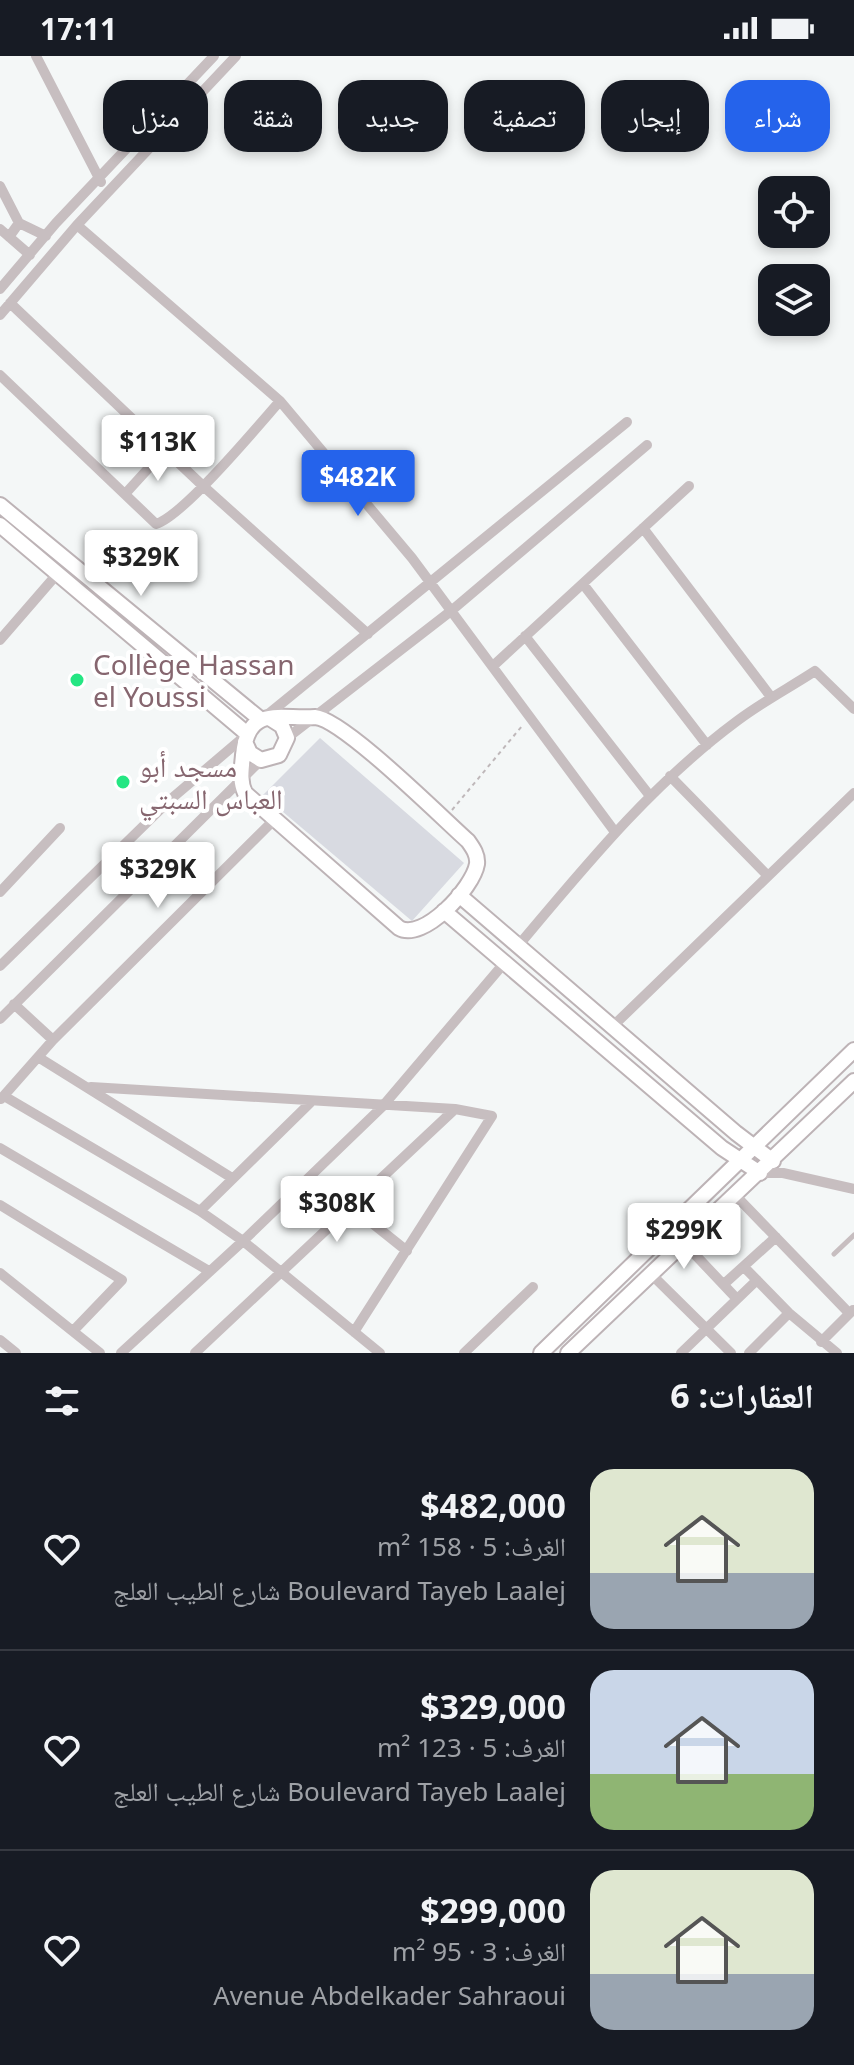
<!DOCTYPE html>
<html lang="ar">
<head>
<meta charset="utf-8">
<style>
	body { margin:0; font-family:"Noto Sans","Noto Naskh Arabic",sans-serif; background:#242831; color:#f1f3f6; direction:rtl; height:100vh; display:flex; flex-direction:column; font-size:30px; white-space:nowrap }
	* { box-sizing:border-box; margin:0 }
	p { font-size:26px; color:#9ea1a6 }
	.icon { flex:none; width:44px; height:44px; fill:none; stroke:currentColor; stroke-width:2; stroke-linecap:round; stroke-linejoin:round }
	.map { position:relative; height:1297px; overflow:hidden; direction:ltr }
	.drawer { display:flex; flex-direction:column; background:#171b24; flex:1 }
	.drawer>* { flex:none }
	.banner { position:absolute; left:24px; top:24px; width:806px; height:72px; direction:rtl; display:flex; gap:16px }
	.controls { position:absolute; left:758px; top:120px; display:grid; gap:16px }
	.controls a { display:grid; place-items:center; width:72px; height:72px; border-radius:16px; background:#171b24; box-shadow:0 4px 12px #0003; font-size:40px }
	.price { position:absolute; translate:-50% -68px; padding:0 18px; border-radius:8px; background:#fff; color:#222; font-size:26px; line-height:52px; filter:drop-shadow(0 2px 4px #0008) }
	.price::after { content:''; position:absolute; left:50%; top:48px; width:24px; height:18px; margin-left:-12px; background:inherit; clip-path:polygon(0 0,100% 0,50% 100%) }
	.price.on { background:#2563eb; color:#fff }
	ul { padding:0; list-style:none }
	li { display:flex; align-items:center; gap:24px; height:200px; padding:0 40px }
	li+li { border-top:2px solid #363941 }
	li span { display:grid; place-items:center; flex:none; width:224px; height:160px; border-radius:24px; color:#555 }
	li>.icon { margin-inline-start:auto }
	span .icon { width:96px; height:96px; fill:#fffc; stroke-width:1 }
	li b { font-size:34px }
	h2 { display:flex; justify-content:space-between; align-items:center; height:96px; padding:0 40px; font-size:34px }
	.tag { padding:0 28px; border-radius:24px; background:#171b24; box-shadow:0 4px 12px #0003; font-size:28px; line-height:72px }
	.tag.on { background:#2563eb; color:#fff }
	.status { display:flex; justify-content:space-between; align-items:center; height:56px; padding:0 40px; background:#171b24; direction:ltr }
	.status svg { height:22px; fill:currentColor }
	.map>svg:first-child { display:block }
	.green { fill:#d8dae1 }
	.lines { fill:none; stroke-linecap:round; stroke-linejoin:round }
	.secondary-casing { stroke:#bdb3b6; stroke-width:18 }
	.path { stroke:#bfb8ba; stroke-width:2; stroke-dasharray:4 4; stroke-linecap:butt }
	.lane { stroke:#c7bec0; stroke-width:5 }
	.street { stroke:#c7bec0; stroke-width:10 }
	.secondary { stroke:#fff; stroke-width:14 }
	.poi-dot { fill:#25e683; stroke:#fff; stroke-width:3 }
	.labels { text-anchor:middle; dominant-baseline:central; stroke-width:8; stroke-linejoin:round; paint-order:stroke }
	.poi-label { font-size:28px; fill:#86666f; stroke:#fff; text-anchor:start }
</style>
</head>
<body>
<div class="status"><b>17:11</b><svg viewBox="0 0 49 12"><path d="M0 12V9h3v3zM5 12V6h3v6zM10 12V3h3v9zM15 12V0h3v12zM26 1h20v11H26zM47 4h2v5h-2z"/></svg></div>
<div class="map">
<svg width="854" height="1297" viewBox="0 0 854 1297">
	<rect width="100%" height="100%" fill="#f4f7f7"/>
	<!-- green -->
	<path class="green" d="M320,682L464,807L412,865L263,739Z"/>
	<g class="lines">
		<!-- secondary casing -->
		<g class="secondary-casing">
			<path id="secondary" d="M0,449L260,663
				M0,469L245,676
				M315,661C343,663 441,761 468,785C473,792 478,799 477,808C473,832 423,886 399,872L245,737C239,724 242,712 243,699C248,650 275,663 315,661Z
				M245,686L250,697L261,704L279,699L287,682L282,670L271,663
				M459,839L736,1077L773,1105
				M444,855L722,1092L760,1117
				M541,1297L854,994
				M568,1297L854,1025"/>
		</g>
		<!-- path -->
		<path class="path" d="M452,754L522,670"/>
		<!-- lane -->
		<path class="lane" d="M834,1198L854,1179"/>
		<!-- street -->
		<path class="street" d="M36,0L101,126
			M0,130L19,167L9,181
			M19,167L46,180
			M77,169L280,345L412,502L615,776
			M0,173L30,199
			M0,233L56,167L214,0
			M10,247L202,429L368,578
			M0,259L77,169L236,0
			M0,319L156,468C183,460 257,371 280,345
			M125,438L166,393
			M643,472L771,641
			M583,528L707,689
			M525,580L650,740
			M0,584L58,517
			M493,610L689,430
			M266,660L627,366
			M287,682L451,555L647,389
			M670,720L768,820
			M0,836L60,772
			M518,890C586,809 652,728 737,665C762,646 789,632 815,615L854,653
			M0,910L171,743L245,680
			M14,948L53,984L273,765
			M0,963L261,704
			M612,971L854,737
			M38,1001L232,1122
			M91,1031L455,1053L492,1060L354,1276
			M4,1040L200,1155L243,1185L380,1297
			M1,1043L53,984
			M0,1092L209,1215
			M760,1117H783L854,1133
			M736,1140L849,1257
			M0,1149L122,1224L74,1274
			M352,1151L407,1195
			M200,1155L310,1047
			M685,1188L737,1243
			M744,1211L789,1257L837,1297
			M0,1217L100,1297
			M652,1219L731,1297
			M724,1228L776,1181
			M0,1284L16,1297
			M821,1286L853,1254
			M121,1297L243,1185L382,1051L506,905
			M195,1297L455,1053
			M464,1297L533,1231
			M681,1297L757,1224
			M749,1297L789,1257"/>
		<!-- secondary -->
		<use href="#secondary" class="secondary"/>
	</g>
	<!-- markers -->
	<g class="poi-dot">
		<circle cx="77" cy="624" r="8"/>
		<circle cx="123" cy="726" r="8"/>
	</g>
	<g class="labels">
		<!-- poi labels -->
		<g class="poi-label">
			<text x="93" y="608">Collège Hassan<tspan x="93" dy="32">el Youssi</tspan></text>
			<text x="139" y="710">مسجد أبو<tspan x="139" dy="32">العباس السبتي</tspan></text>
		</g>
	</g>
</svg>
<div class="controls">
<a><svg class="icon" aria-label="locate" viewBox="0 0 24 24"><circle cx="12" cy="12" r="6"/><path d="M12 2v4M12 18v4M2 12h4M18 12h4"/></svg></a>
<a><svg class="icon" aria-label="layers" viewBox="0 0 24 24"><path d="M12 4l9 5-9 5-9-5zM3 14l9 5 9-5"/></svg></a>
</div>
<b class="price" style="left:158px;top:427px">$113K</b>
<b class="price on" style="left:358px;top:462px">$482K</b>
<b class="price" style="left:141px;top:542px">$329K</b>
<b class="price" style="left:158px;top:854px">$329K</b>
<b class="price" style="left:337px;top:1188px">$308K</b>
<b class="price" style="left:684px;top:1215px">$299K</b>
<div class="banner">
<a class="tag on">شراء</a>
<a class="tag">إيجار</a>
<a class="tag">تصفية</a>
<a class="tag">جديد</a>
<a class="tag">شقة</a>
<a class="tag">منزل</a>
</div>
</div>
<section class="drawer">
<h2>العقارات: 6<svg class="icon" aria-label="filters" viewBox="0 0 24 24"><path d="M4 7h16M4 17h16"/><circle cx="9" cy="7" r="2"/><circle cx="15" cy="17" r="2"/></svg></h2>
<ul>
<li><span style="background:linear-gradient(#dfe7d0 65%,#9aa5b1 0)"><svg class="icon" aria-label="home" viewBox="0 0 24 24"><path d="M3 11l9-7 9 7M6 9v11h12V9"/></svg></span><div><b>$482,000</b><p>الغرف: 5 · 158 m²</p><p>Boulevard Tayeb Laalej شارع الطيب العلج</p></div><svg class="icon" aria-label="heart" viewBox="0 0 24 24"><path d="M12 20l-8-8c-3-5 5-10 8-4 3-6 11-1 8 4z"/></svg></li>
<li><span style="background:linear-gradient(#c9d6e8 65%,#8fb573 0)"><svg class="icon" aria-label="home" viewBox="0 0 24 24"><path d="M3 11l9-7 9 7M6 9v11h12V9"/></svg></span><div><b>$329,000</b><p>الغرف: 5 · 123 m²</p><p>Boulevard Tayeb Laalej شارع الطيب العلج</p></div><svg class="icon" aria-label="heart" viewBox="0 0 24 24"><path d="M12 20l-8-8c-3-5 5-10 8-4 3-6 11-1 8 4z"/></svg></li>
<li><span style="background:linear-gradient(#dfe7d0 65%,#9aa5b1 0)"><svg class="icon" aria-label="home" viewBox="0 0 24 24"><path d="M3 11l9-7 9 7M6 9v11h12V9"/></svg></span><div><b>$299,000</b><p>الغرف: 3 · 95 m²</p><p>Avenue Abdelkader Sahraoui</p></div><svg class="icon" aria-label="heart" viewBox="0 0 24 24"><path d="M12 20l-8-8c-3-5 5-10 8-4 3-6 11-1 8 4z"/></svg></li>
</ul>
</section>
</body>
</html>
